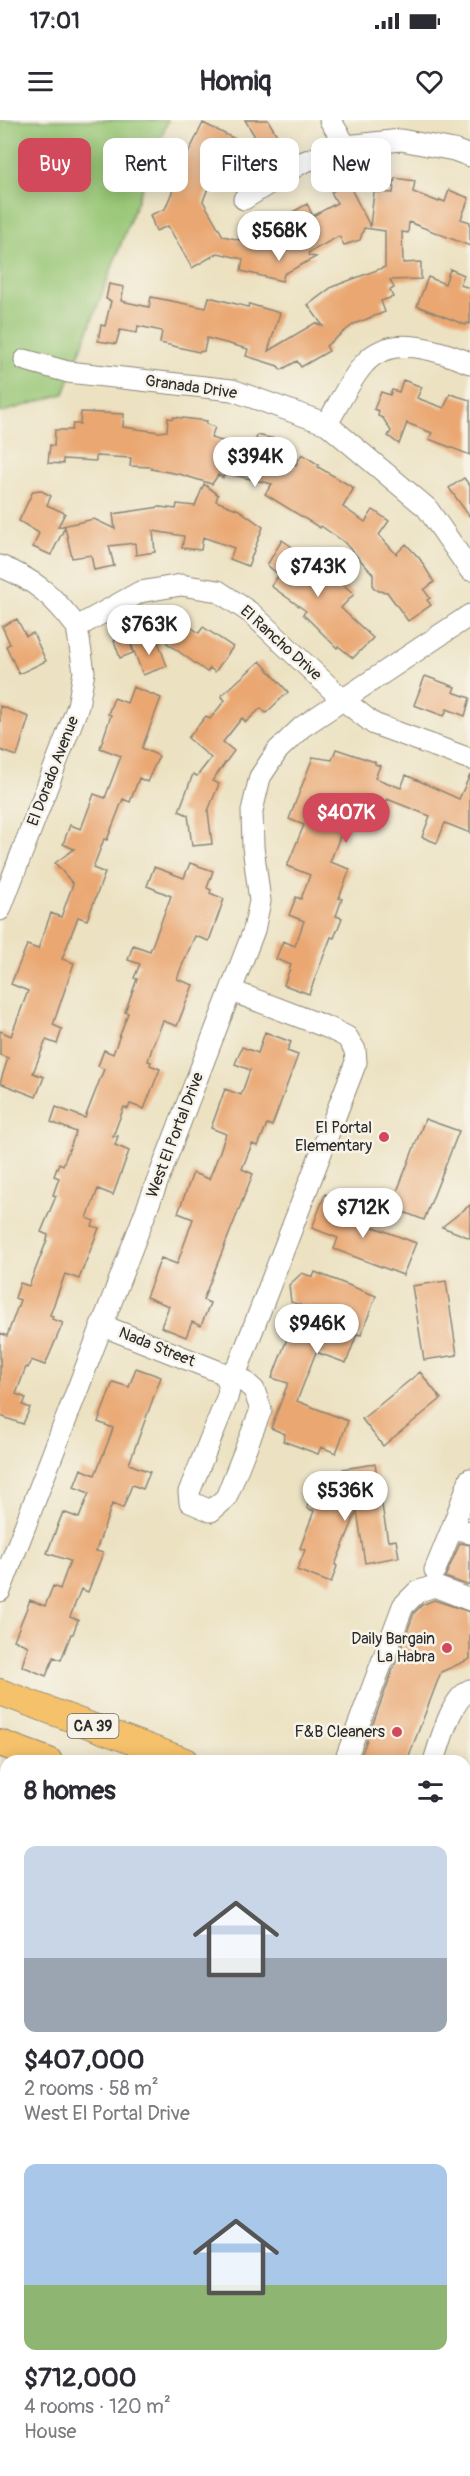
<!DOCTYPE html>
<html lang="en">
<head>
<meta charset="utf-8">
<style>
	body { margin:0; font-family:Pangolin,sans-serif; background:#f2f2f3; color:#2b2b33; height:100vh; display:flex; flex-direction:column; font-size:22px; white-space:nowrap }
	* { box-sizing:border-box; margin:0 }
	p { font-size:20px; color:#7c7c81 }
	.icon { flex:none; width:33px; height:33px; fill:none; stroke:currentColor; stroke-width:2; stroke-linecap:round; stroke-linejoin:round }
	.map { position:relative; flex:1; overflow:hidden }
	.drawer { position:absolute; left:0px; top:1635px; width:471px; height:722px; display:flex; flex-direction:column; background:#fff; border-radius:18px 18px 0 0; box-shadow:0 3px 15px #0003 }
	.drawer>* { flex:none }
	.guide { position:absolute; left:18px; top:18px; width:435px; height:54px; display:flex; gap:12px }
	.price { position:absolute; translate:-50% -51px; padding:0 14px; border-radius:21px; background:#fff; color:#222; font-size:20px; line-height:39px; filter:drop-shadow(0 2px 3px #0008) }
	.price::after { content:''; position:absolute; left:50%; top:36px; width:18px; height:14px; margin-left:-9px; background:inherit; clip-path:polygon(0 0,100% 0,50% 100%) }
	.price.current { background:#d1495b; color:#fff }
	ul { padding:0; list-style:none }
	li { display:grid; align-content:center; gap:12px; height:318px; padding:0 24px }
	li span { display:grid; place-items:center; height:186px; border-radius:12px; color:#555 }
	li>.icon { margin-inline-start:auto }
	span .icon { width:108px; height:108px; fill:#fffc; stroke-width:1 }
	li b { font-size:26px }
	h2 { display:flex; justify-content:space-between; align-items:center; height:72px; padding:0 24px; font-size:26px }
	.tag { padding:0 21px; border-radius:12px; background:#fff; box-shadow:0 3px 15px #0003; font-size:21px; line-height:54px }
	.tag.current { background:#d1495b; color:#fff }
	.status { display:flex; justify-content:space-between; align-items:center; height:42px; padding:0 30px; background:#fff; direction:ltr }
	.status svg { height:16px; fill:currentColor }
	header { display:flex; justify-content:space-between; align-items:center; height:78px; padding:0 24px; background:#fff; font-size:27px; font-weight:700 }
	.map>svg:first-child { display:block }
	.green { fill:#97c674; stroke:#617850; stroke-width:1.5 }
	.building { fill:#eaa772 }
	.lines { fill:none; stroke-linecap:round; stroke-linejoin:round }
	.minor-casing { stroke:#8c8676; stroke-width:23 }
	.major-casing { stroke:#8c8676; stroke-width:28 }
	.minor { stroke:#fff; stroke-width:21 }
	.major { stroke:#f5c16b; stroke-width:26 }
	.poi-dot { fill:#d1495b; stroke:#f7f3e8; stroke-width:2 }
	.labels { text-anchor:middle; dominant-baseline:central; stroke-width:5; stroke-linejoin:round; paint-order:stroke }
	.shield { fill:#f7f3e8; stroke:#686764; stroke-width:1.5 }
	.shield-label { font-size:15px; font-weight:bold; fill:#2b2b2b }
	.street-label { font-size:16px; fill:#2b2b2b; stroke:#f7f3e8 }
	.poi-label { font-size:16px; fill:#2b2b2b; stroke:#f7f3e8; text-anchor:end }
</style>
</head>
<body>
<div class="status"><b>17:01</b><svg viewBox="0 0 49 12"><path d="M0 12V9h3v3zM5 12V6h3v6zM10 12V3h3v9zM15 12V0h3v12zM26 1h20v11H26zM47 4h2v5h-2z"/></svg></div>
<header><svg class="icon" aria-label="menu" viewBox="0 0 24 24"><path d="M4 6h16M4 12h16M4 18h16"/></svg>Homiq<svg class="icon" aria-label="heart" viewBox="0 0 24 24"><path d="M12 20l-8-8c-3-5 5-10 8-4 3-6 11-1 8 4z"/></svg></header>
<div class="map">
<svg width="470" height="2356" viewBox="0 0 470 2356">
	<rect width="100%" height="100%" fill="#f7f3e8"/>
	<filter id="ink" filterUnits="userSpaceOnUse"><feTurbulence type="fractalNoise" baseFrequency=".0167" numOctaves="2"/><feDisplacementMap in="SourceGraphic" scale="12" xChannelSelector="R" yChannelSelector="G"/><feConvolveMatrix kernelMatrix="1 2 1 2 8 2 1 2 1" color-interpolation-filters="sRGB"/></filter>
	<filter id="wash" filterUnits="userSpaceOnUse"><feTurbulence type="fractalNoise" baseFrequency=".008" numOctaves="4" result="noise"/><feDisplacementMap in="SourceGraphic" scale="24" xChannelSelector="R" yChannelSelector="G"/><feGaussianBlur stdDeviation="1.35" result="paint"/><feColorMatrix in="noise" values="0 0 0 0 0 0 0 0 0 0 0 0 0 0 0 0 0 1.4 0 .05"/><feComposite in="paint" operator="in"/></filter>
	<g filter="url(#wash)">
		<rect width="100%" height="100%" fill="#ece2c2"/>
		<!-- green -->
		<path class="green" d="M0,0H168L64,274L0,293Z"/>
		<g id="blocks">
			<!-- building -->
			<path class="building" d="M245,0H268L278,17L261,27Z
				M203,3L241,22L233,38L222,33L210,57L212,58L203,81L223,116L287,131L280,117L296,107L289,94L307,84L313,96L337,83L331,72L348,63L370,106L374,72L393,73L395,58L415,61L413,72L439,82L440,80L445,82L449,70L469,78L461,99L470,102V126L409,102L408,113L402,112L403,143L421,142V159L390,160L394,168L390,170L393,177L381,181L385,192L354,204L326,226L329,231L301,247L297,241L281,250L278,246L246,236L248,229L207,218L204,231L199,232L160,223L162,211L138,206L137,213L120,210L116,224L98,221L101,205L105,206L111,181L106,179L109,164L124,167L121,181L149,187L151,177L206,188L209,177L248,187L249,184L280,193L268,231L315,203L323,206L308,185L332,167L385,147V111L364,108L360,120L344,125L339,116L308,133L309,136L316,137L284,154L282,161L241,151L243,139L218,133L192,148L168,106L156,111L150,95L165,89L175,65L169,63L171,58L166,56L171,44L181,48Z
				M450,149L464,155L460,165L470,168V204L467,203L466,205L417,186L428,157L445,164Z
				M403,260L422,267L417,278L444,288L450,274L470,280V335L429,319L432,313L407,303L399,324L388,316L391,311L383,298L378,296L379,291L374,289L381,272L390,275L392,270L399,272Z
				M81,292L124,294L123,307L159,312L167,311L168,298L173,299L174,297L207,301L206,304L215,307L211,318L254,330L257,315L275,319L273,331L296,345L302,334L319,345L318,347L354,368L343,387L365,402L373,390L389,401L379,415L396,434L406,424L420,439L434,462L424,470L430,478L427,480L431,485L408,501L387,472L379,471L373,467V454L344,422L321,406L320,408L265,374L272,364L225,353L223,358L218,355L212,364L179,354L151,349V347L130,346L131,338L96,336V341L63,339V344L48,343L50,325L54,326L55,310H72L73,304H80Z
				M464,358L470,366V397L449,368Z
				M204,364L218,375L216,381L239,390L263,407L248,446L230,439L234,428L203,417L201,430L182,428L184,416L153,411L155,432L136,435L135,423L109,426L114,446L94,450L91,435L72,438L65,407L51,435L33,427L39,413L19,401L33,371L40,370L51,376L47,385L65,393L58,407L94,399L115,409L113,394L160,387L176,389L177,384L195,386Z
				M282,420L326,450L354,474L341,488L373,518L353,538L338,526L337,528L303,494L306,491L271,466L279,455L267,445Z
				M17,499L26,516L33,513L46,541L19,554L6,526L10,524L2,506Z
				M180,499L199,513L203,507L233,527L215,552L210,548L207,552L167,523L169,514Z
				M129,515L133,533L120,538L114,521Z
				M157,519L167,546L143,555L131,523Z
				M260,541L288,572L266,593L261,588L246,602L242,598L223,622L234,631L212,661L219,664L208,691L212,724L192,726L188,695L179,691L193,654L197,656L211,638L188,618L206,596L210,599L225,580L221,576Z
				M425,556L455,567L453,572L470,578L465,596L447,589L444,596L414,585Z
				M133,567L161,578L142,628L159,636L147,662L139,658L130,682L123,679L107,720L104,719L93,748L105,753L87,800L78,797L62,839L74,843L53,905L62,909L57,924L46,920L33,953L44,957L36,977L0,963L8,938L0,935V911L11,916L28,871L11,864L27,825L38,829L51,793L61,797L73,764L55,743L74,729L63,724L70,705L81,709L94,674L105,678L121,636L100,628L111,595L108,594L114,578L127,583Z
				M0,586L29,597L17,636L0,630Z
				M336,629L375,642V644L380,646L375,658L401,668L406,655L459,679L470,655V713L445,703L437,723L422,717L430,696L387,679L380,697L351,688L330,742L350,749L339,778L342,779L336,796L342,798L334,818L331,817L309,874L284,865L291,845L276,839L283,821L295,826L304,801L289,795L296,777L301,779L310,755L287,746L304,705L289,699L313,637L332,640Z
				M190,743L213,751L207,768L211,770L210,773L224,779L209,821L195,816L181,848L177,859L193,865L177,906L163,901L153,925L148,941L151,942L150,945L160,949L144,989L130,984L128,989L124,987L113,1016H118L115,1025L129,1031L113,1075L98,1069L87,1098L94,1101L92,1106L99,1108L79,1159L65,1154L50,1195L53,1196L52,1199L63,1203L45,1245L31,1240L28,1248L26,1247L16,1274L26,1278L23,1285L30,1288L23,1304L0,1296V1213L7,1216L20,1180L15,1178L20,1163L29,1166L47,1120L48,1115L41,1112L56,1076L53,1075L59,1058L54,1056L59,1043L63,1045L76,1012L51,1002L56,987L85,998L104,949L98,946L104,930L113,934L128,893L125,892L137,859L134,858L140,844L128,840L133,825L150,831L171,776L147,766L154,747L184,758Z
				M265,912L291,922L287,931L298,935L272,1006L267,1004L258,1026L252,1024L242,1049L253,1054L203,1180L210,1183L201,1206L192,1202L186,1217L161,1207L169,1186L146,1177L161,1138L177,1144L186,1119L193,1099L178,1093L193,1053L209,1059L219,1034L226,1014L211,1008L225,969L241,975L250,950L235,944L242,927L258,933Z
				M425,999L459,1011L424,1100L391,1087Z
				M325,1074L342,1081L337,1093L416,1123L403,1155L334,1129L338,1118L312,1108Z
				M470,1085V1118L442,1107Z
				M315,1152L376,1176L361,1215L357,1214L346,1243L316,1232L297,1281L348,1301L336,1333L321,1327L318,1334L283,1321L285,1314L271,1308L288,1263L272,1258L300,1185L291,1182L289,1165L302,1153L313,1157Z
				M446,1161L457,1235L424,1240L412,1166Z
				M136,1248L161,1257L129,1344L150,1352L143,1369L132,1365L123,1388L112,1384L96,1431L103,1433L88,1472L81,1469L70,1497L78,1500L73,1514H71L61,1540L54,1537L46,1556L22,1546L28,1526L14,1520L30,1480L45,1486L53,1466L60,1469L70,1441L47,1433L63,1392L79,1398L89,1373L74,1367L81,1349L95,1355L110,1317L113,1308L98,1302L113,1262L129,1267Z
				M420,1252L441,1279L383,1326L362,1299Z
				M375,1344L388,1421L396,1420L399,1437L365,1443L357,1391L335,1445L337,1446L331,1463L297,1450L305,1430L300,1428L314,1391L307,1388L320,1354L345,1364L343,1349Z
				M460,1423L470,1425V1463L467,1465L445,1457Z
				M434,1480L470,1492V1539L441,1552L407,1641H359L414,1493L422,1485Z"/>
		</g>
	</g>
	<g filter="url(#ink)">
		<use href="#blocks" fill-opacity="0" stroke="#8c8676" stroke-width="1.5"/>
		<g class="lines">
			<!-- minor casing -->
			<g class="minor-casing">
				<path id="minor" d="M330,0L346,26L401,20L454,30L470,36
					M244,79L301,43L346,26
					M25,240L68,252L232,270L327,304L427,388L470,450
					M327,304C339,284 349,261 364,244C391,212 439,231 470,243
					M0,446C37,461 53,476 77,507
					M77,507L140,472L181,465L218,471L251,493L343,580L374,604L470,639
					M0,790L78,586L84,552L77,507
					M101,1205L225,1254L233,1251L239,1245L356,942L355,930L347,917L329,908L232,871
					M225,1254L229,1270L227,1278L189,1372L190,1382L211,1391L226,1378L261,1290L254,1270L233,1251
					M470,1359L453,1406L470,1413
					M435,1450L453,1406
					M0,1471L254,810L260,781L253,727L252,691L260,657L278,630L302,607L470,495
					M345,1641L403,1486L417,1472L434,1466L470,1480
					M434,1641C441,1621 450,1580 470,1570
					M465,1706L470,1693
					M465,2066L470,2068
					M465,2248L470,2250
					M465,2335L470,2322
					M457,2356L459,2350"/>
			</g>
			<!-- major casing -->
			<g class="major-casing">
				<path id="major" d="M0,1572L185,1641
					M0,1623L49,1641
					M465,1746L470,1748
					M465,1798L470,1800
					M465,2013L470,2000
					M335,2356L337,2350"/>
			</g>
			<!-- minor -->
			<use href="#minor" class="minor"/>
			<!-- major -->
			<use href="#major" class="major"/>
		</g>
	</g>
	<!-- markers -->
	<g class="poi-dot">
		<circle cx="384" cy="1017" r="6"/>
		<circle cx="447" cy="1528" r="6"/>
		<circle cx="397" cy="1612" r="6"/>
	</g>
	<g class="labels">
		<!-- shield labels -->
		<rect class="shield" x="67.5" y="1594" width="51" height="24" rx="4.5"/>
		<g class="shield-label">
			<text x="93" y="1606">CA 39</text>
		</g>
		<!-- street labels -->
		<g class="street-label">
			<text transform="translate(191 267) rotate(8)">Granada Drive</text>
			<text transform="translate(281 523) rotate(42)">El Rancho Drive</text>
			<text transform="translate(53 651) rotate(-69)">El Dorado Avenue</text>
			<text transform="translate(175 1015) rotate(-69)">West El Portal Drive</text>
			<text transform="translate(157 1227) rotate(22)">Nada Street</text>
		</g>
		<!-- poi labels -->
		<g class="poi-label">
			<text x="372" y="1008">El Portal<tspan x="372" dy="18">Elementary</tspan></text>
			<text x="435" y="1519">Daily Bargain<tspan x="435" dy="18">La Habra</tspan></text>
			<text x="385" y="1612">F&amp;B Cleaners</text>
		</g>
	</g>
</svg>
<b class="price" style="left:279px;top:142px">$568K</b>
<b class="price" style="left:255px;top:368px">$394K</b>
<b class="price" style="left:318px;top:478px">$743K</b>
<b class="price" style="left:149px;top:536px">$763K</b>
<b class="price current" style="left:346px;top:724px">$407K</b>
<b class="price" style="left:363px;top:1119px">$712K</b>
<b class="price" style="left:317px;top:1235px">$946K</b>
<b class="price" style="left:345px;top:1402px">$536K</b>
<div class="guide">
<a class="tag current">Buy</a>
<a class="tag">Rent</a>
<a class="tag">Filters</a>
<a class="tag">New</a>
</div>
<section class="drawer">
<h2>8 homes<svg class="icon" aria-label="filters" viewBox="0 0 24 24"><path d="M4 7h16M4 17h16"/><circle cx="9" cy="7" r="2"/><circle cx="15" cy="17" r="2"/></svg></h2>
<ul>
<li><span style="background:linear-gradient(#c9d6e8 60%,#9aa5b1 0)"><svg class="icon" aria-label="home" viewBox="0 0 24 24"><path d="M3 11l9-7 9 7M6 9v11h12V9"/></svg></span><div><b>$407,000</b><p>2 rooms · 58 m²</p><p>West El Portal Drive</p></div></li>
<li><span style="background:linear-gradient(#a9c7e8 65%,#8fb573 0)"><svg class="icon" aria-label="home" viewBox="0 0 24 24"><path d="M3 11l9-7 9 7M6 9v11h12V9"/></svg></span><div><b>$712,000</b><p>4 rooms · 120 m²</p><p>House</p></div></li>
</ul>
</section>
</div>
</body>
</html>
